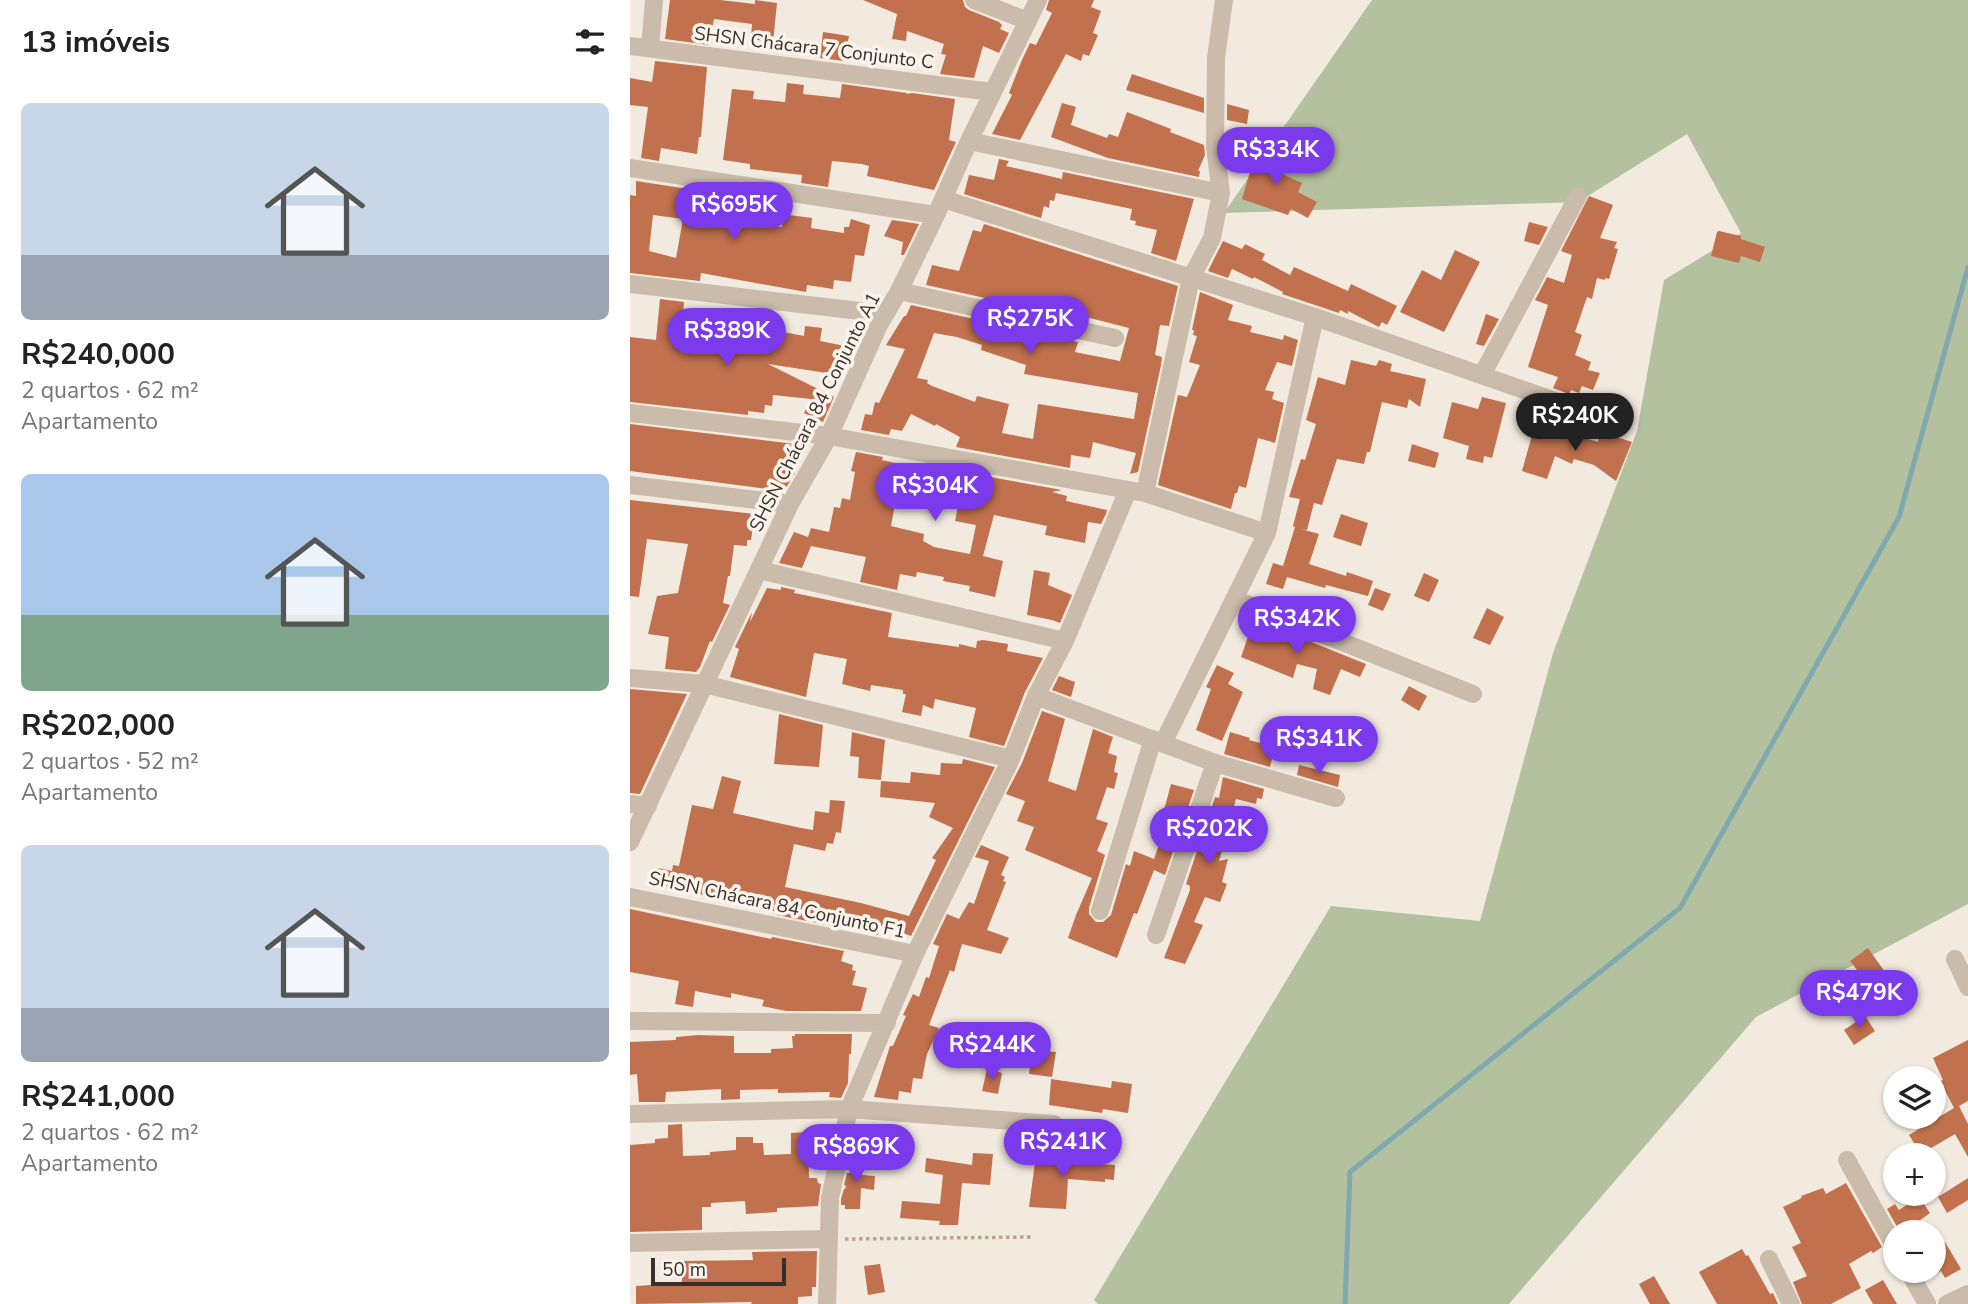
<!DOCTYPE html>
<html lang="pt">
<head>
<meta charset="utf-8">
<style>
	body { margin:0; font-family:"Nunito Sans",sans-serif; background:#f2f2f2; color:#222; height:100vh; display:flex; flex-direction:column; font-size:26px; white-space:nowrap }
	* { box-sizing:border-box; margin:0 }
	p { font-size:23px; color:#767676 }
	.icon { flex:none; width:38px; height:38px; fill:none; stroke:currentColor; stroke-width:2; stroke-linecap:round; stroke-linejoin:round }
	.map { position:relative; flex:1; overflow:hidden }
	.side { display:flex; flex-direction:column; background:#fff; width:630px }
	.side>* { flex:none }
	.controls { position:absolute; left:1253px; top:1066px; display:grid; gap:14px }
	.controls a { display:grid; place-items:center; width:63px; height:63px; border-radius:50%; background:#fff; box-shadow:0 2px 5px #0004; font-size:35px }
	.scale { position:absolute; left:21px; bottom:18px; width:135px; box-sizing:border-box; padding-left:7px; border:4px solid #382f2a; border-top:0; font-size:19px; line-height:24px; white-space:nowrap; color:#382f2a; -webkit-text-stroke:5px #faf4ec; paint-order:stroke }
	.price { position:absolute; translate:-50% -60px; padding:0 16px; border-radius:24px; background:#7c3aed; color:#fff; font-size:23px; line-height:46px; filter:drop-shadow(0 2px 4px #0008) }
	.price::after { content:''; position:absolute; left:50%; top:42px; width:21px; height:16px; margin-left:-10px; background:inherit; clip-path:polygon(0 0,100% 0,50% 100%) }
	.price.selected { background:#222; color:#fff }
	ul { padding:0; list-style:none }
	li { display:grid; align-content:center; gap:14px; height:371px; padding:0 21px }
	li span { display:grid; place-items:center; height:217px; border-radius:10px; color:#555 }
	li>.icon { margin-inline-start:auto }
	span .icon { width:126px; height:126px; fill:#fffc; stroke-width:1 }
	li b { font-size:30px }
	h2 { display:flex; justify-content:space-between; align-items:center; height:84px; padding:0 21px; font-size:30px }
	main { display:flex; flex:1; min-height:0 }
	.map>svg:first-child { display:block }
	.green { fill:#b4c19f }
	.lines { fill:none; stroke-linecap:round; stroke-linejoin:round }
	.stream { stroke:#7fa9ae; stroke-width:5 }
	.building { fill:#c1714e; fill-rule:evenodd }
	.path { stroke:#b6a595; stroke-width:3.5; stroke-dasharray:3.5 3.5; stroke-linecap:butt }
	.minor { stroke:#cabbab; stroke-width:18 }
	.labels { text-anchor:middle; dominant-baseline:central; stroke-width:7; stroke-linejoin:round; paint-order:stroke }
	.street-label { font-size:19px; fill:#382f2a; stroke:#faf4ec }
</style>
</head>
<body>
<main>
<section class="side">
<h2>13 imóveis<svg class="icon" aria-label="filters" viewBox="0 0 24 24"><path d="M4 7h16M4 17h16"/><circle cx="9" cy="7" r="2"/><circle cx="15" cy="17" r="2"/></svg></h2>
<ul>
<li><span style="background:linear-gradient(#c9d6e8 70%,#9aa5b1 0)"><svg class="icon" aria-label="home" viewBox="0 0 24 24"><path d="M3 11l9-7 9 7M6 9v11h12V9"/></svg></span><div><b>R$240,000</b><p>2 quartos · 62 m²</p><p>Apartamento</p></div></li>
<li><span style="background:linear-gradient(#a9c7e8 65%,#7fa58c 0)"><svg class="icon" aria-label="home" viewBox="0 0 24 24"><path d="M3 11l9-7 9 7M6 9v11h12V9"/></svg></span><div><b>R$202,000</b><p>2 quartos · 52 m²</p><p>Apartamento</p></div></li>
<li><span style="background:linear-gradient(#c9d6e8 75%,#9aa5b1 0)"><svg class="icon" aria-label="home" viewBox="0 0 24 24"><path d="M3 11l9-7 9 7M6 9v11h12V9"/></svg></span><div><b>R$241,000</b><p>2 quartos · 62 m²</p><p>Apartamento</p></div></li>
</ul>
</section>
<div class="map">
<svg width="1338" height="1304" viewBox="0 0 1338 1304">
	<rect width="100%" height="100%" fill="#f2eadf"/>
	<!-- green -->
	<path class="green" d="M742,0H1338V904L1126,1017L879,1304H468L464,1300L701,906L850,921L923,653L1007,431L1034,280L1111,233L1057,134L948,202L594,213Z"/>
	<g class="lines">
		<!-- stream -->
		<path class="stream" d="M715,1304L720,1172L1050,908L1269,517L1338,267"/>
	</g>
	<!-- building -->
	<path class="building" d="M40,0H90L125,4V0L147,3L143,42L121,39L122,24L84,19L79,45L35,39Z
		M233,0H333L335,7L339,10L369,22L372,25L370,29L379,33L369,53L353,46L344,78L310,74L316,55L311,54L314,44L277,31L276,41L262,39L267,14Z
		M419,0H464L461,7L471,11L463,33L468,35L459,56L453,54L451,61L436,54L390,140L362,134L382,95L379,93L391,62L400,43L406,45L422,13L416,10Z
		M193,32L219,36L214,61L190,58Z
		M25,61L77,67L71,137H69L67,154L31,148L29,161L11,158L18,107L0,105V78L22,82Z
		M502,74L574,98V113L496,90Z
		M157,83L174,85L173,94L210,98L212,84L277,93L276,94L282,93L325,99L319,140L326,142L304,190L237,176L239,166L232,164L202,161L198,187L171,183L172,175L120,169V164L93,160L102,89L124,91L123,99L155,102Z
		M432,103L446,107L441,125L477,138L479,134L488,137L497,112L541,129L540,132L574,145L575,155L568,171H570L569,177L478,158L421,137Z
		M597,104L619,110L617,124L597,120Z
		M640,148L654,153L647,172L672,183L668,192L687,202L678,218L661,209L658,215L612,199L625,155L637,159Z
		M369,159L379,161L376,166L432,179L433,172L564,199L546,261L521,253L527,230L505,225L506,221L500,220L502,209L426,193L424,201L420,200L419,208L414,206L411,218L334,194L339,175L364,180Z
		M6,181L111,197L109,212L121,214L120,223L152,227L153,217L159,218V215L182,218L181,228L214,233V227H219L221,219L240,225L234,256L225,255L221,282L204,280L203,289L177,285L176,292L71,273L70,281L0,273V195L6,196ZM23,215L53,219L46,258L19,251Z
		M959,196L983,205L970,238L987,242L984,248L988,249L979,279L975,278V280L967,278L962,299L957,297L945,332L952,335L945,355L961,362L958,370L970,373L963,390L952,386L949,393L941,390L939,394L923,388L928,377L898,367L918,305L905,300L917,277L934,283L942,255L931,251Z
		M262,220L289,224L274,255H271L273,242L254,236Z
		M899,222L918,227L909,245L894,241Z
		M354,224L548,286L539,326L530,325L525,355L532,357L531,365L508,472L500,474L506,453L463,442L460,458L441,455L440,468L326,447L330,437L306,424L305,426L281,414L272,431L261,429L259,435L231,430L235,414L242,415L245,402L249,403L275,349L256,345L274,316H276L281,305L448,342L445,352L490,361L499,328L456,317L455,320L296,285L302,265L329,271L343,230L351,232ZM304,333L327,337L352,345L351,350L396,365L394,374L508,393L504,419L408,404L403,439L372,433L379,404L347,396L345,402L302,386L297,383L298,380L287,378Z
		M1089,231L1111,236V239L1135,247L1130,262L1111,256L1109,263L1081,256L1087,232Z
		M593,241L612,249L615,244L635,254L632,260L660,275L664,267L718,291L721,284L767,306L757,325L752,322L749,327L718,311V314L710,310L709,313L652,294L653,292L624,277L623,279L602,269L598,278L578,271Z
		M825,250L850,262L814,332L770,312L792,270L811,280Z
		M570,292L603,305L598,320L622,326L620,332L653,340L654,335L668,340L662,366L647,362L635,390L644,392L642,399L654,403L645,443L628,438L616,488L609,486L607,493H605L601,509L528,485L548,395L557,397L570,365L559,362L567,336L563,335L564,330H562Z
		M30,299L54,302L52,330L115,337L114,345L141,348L143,330L174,336L175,326L192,328L190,341L215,346L210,375L138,364L204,397L193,422L174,413L181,399L143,395L142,406L135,405L134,413L118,411V415L0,402V337L26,340Z
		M856,314L869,319L854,346L846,344Z
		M721,360L746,366L749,360L762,364L760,371L796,379L790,407L779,399L777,408L752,402L740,452H737L734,464L707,459L692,505L684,503L677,530L671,529L689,534L679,564L716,576L717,572L743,581L738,596L696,585L695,588L657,577L653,589L636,584L643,563L653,566L665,527L663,526L670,499L659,497L671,459L675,460L686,424L676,420L688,377L715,385Z
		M852,397L876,403L862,458L854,456L853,463L836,459L839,446L813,438L822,402L848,409Z
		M0,424L164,444L161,473H165L154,491L0,471Z
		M904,428L940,439L942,434L968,442L971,432L1002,442L986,481L964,465L944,459L942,464L925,456L917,479L892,471Z
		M782,444L809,453L805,468L778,461Z
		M226,452L253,457L252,460L283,467L314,473L315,469L432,490L422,492L437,496L436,501L477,510L476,514L471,524L458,522L455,543L415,535L417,526L364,515L353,556L373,561L365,597L339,591L340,586L313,581L314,577L287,572L286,577L270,574L267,590L230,582L236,557L181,546L172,568L149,563L164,532L178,537L181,528L199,532L204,507L210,508L212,498L220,500L225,472L221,471ZM269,482L298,486L297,490L330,496L325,521L346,525L340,554L304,547L293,541L294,534L261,526Z
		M0,500L125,514L121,540H117V546L104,545L100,576H98L93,603L100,605L82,642L80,641L70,667L66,672L35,669L39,637L18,634L27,596L48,593L58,544L17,539L9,597L0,596Z
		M711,514L738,523L731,546L703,537Z
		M404,570L420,573L418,585L442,595L430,623L422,620L397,615Z
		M794,573L809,580L799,602L784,596Z
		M151,587L165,590L164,593L262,613L258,637L329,647V644L346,648L347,641L353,640L378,644L377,651L413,658L395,692L374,746L339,737L346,708L305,699L303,709L293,705L291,716L272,712L276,694H273V690L241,685L240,691L212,684L217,659L184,653L176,697L100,677L109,649L105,647L122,612L120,622L137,588L151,590Z
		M745,588L761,594L753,611L738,605Z
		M857,608L874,617L860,645L843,638Z
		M624,619L736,664L730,677L711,669L700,695L683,689L687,669L667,664L663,678L611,657Z
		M587,665L604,673L598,684L613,692L592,741L566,730L581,689L576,687Z
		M429,676L445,682L441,697L422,690Z
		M779,686L797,696L789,711L771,700Z
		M0,689L57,694L10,794L0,793Z
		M412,711L435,719L418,781L446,791L463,729L483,737L478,753L487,756L484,772L488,773L484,789L477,787L466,819L478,823L467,851L475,855L459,908V914L466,922H473L481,915L496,864L500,866L504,851L524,859L536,824L534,810L541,784L564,790L535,875L524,870L507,914L504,913L502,918L487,958L438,938L446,915L462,878L395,850L404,827L387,821L395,801L376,794L392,763Z
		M149,714L193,725L189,767L144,764Z
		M222,732L255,740L251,780L228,778L229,757L220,756Z
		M600,732L620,738L619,740L645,747L640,767L594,754Z
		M333,759L365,767L281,936L251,926L248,935L147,915L148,912L34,886V884L24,882L28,868L42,871L43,865L49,866L62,805L83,809L92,776L111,781L103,813L171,828L183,830L185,811L199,813L200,800L215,801L211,833L206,832L203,844L197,843L195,851L164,844L155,887L231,903L279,916L306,860L302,858L323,828L299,817L305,803L250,797L251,781L280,783L281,772L310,775L311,763L332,764Z
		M669,765L710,775L708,787L667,775Z
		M593,777L634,789L632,799L627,798L626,804L606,799L589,861L598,859L592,882L597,884L590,902L575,897L564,922L573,925L555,964L534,958L560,890V886L556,884L585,797L589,798Z
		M351,845L379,857L371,875L375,877L373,881L376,882L357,930L379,938L371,954L332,944L324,972L320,970L299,1025L309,1028L297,1054L292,1079L283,1078L281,1093L269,1091L268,1100L244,1097L260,1046H263L276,1016L273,1015L283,994L289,997L296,977L299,978L309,946L303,944L317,914L329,919L339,902L344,904L359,861L345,857Z
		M0,909L141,939L142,937L214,951L211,961L223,965L222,970L226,971L222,985L237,988L231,1011H156L132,1006L134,1000L101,993V998L65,991L63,1007L45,1004L49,981L0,972Z
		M1238,948L1267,989L1251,1001L1220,961Z
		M1235,1016L1245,1031L1224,1045L1214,1030Z
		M165,1034H222L221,1054H219L218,1083L211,1098L199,1097L200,1092L148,1093V1089L110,1090V1099L91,1100V1089L36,1092L35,1102H9L7,1074L0,1075V1042L46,1040V1037L68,1035L104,1036V1053H141V1049L163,1048L162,1036H165Z
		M1338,1040V1101L1329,1106L1338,1124V1157L1325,1134L1291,1154L1279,1135L1324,1108L1310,1081L1313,1080L1303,1058Z
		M402,1049L426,1052L422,1077L399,1074Z
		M357,1069L372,1073L368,1094L352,1091Z
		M421,1079L481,1088L482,1081L502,1084L498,1113L473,1109L472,1113L419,1105Z
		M52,1124L53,1156L80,1155V1152L106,1150V1137H123V1143H133L134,1155L161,1154V1133L178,1132L179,1178H187L188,1183L191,1184L188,1206L147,1208V1212L116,1214L115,1201L81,1203V1207H72V1230L0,1232V1145L25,1143V1139L38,1138V1125Z
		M229,1147L233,1148L232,1175L245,1176L244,1190L231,1188L230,1209H215V1205H211V1199L214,1189H215L216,1186L214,1185L217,1173H220Z
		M343,1153L363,1154L360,1185L332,1183L328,1225H309L310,1221L270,1218L272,1201L310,1204L313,1175L295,1172L296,1158L342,1165Z
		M406,1155L469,1161L468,1164L485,1165L484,1180L475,1179V1182L438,1179L436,1209L399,1207Z
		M1338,1178V1200L1317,1213L1308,1197Z
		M1216,1183L1252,1247L1243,1253L1241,1251L1219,1264L1231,1288L1201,1304H1172L1163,1282L1177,1276L1162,1247L1171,1243L1153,1207L1170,1199L1172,1197L1171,1196L1193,1188L1196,1194Z
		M1289,1197L1300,1213L1274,1232H1270L1257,1209L1265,1204L1269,1210Z
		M1315,1242L1331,1269L1315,1278L1311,1271L1304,1275V1248Z
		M1112,1249L1116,1256L1118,1255L1140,1294L1143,1293L1148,1304H1087L1069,1272Z
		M187,1251L186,1287H182V1296L168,1297V1304H121L122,1302L6,1304V1286L52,1283V1261L123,1260L122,1252Z
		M250,1264L255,1292L238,1295L234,1266Z
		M1024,1276L1040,1304H1020L1009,1284Z
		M1253,1280L1267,1304H1243L1235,1290Z"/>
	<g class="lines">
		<!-- path -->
		<path class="path" d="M215,1239L401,1237"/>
		<!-- minor -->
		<path class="minor" d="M344,0L398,21
			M0,46L362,92
			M20,48L24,0
			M339,141L591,193
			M0,168L306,215
			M313,199L685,317L968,416
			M0,284L255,314
			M269,291L485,338
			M852,375L948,196
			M0,413L199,436L515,493L637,533
			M0,485L160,504
			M515,493L561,278L582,238L591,193L585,147L586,58L594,0
			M129,570L435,641
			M604,599L843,694
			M0,678L74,684L381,759
			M406,696L585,763L706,798
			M533,743L637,533L685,317
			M0,804L18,806
			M0,842L160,504L199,436L249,325L269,291L306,215L339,141L408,0
			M0,897L285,954
			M470,911L523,739
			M526,935L585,763
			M1325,959L1338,987
			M0,1021L257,1023
			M0,1114L219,1109L424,1124
			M1217,1160L1265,1247
			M0,1243L198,1239
			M1139,1259L1161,1304
			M1278,1270L1297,1304
			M197,1304L200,1198L219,1109L285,954L381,759L406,696L435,641L498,490
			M1317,1304L1338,1294"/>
	</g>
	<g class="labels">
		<!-- street labels -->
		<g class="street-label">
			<text transform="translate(184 48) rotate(7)">SHSN Chácara 7 Conjunto C</text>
			<text transform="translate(185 412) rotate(-63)">SHSN Chácara 84 Conjunto A1</text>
			<text transform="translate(147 905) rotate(12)">SHSN Chácara 84 Conjunto F1</text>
		</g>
	</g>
</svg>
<div class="controls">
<a><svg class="icon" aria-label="layers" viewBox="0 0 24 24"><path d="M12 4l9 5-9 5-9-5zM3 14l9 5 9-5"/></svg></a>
<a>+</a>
<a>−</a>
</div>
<div class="scale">50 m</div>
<b class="price" style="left:646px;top:187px">R$334K</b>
<b class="price" style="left:104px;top:242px">R$695K</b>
<b class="price" style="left:400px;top:356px">R$275K</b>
<b class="price" style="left:97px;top:368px">R$389K</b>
<b class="price selected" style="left:945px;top:453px">R$240K</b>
<b class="price" style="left:305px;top:523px">R$304K</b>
<b class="price" style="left:667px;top:656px">R$342K</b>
<b class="price" style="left:689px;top:776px">R$341K</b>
<b class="price" style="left:579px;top:866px">R$202K</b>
<b class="price" style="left:1229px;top:1030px">R$479K</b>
<b class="price" style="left:362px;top:1082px">R$244K</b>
<b class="price" style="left:433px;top:1179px">R$241K</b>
<b class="price" style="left:226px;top:1184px">R$869K</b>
</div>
</main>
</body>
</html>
